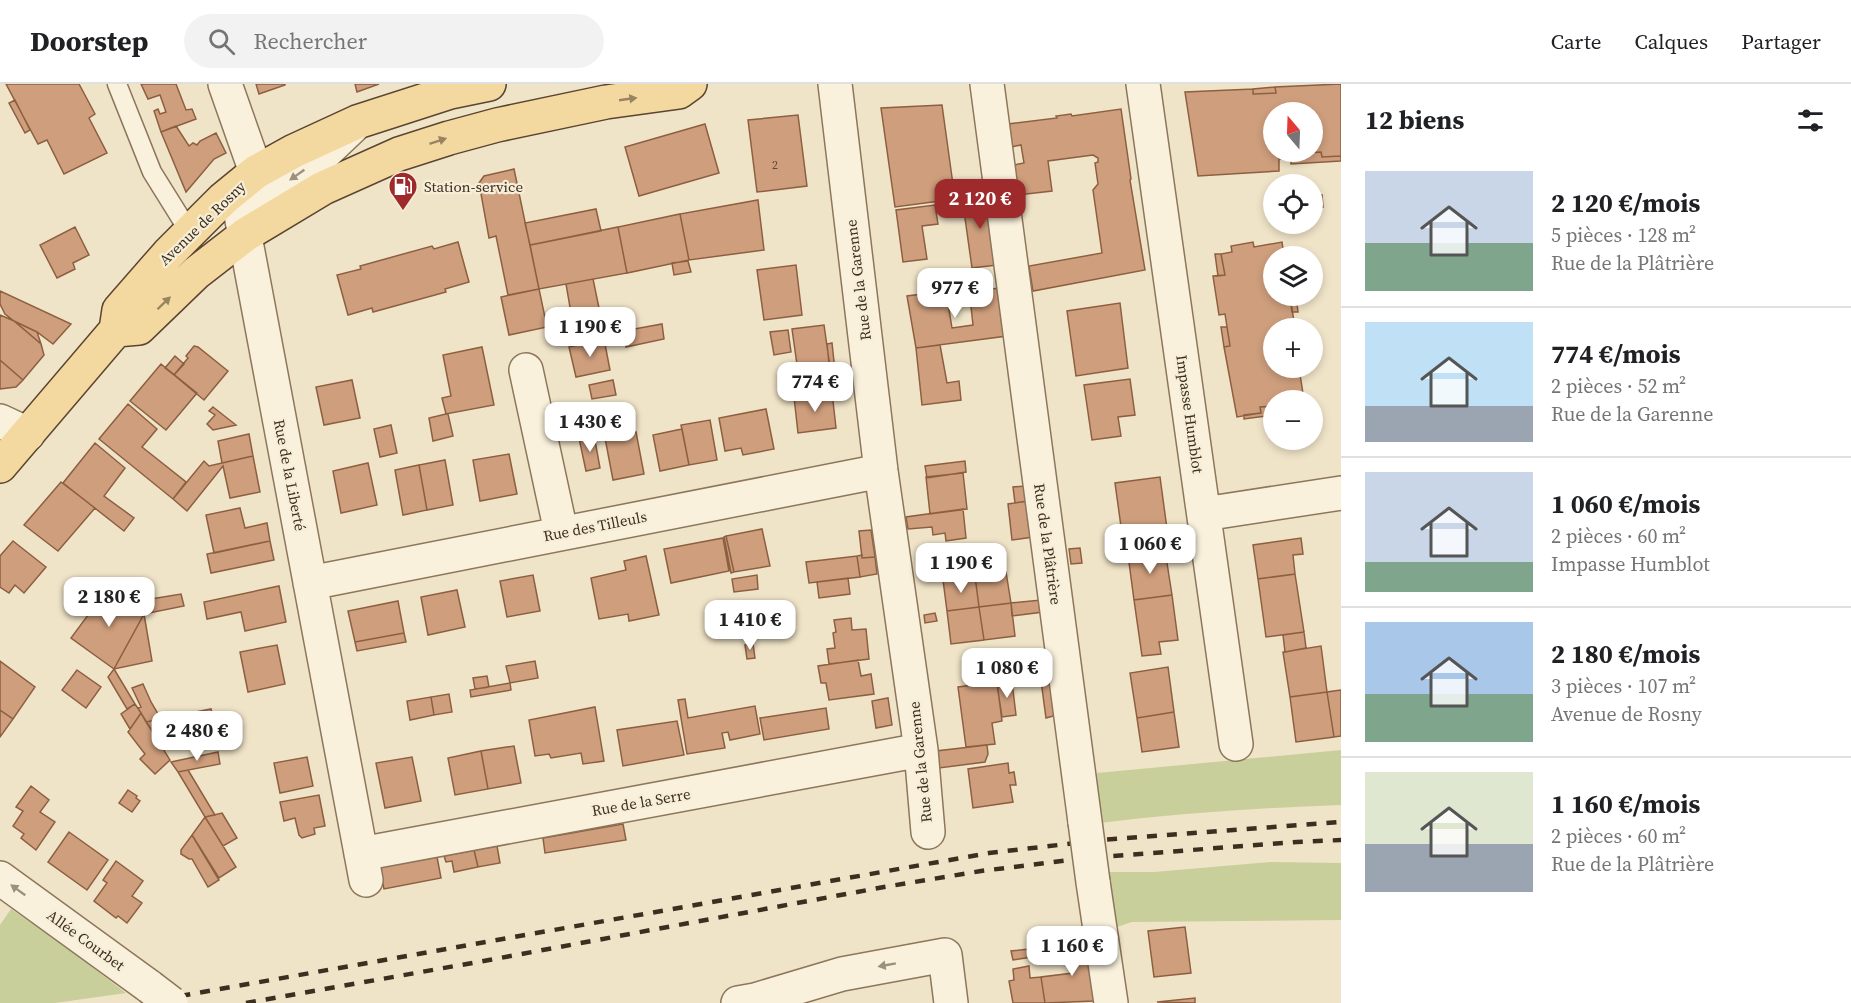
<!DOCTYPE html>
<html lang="fr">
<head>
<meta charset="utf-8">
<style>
	body { margin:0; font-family:"Source Serif 4",serif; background:#f2f2f2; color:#202124; height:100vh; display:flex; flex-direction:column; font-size:22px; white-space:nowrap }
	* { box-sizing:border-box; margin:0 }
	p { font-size:20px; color:#757577 }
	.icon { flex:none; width:33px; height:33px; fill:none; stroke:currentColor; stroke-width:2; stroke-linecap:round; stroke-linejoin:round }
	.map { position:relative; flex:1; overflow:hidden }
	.details { display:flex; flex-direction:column; background:#fff; width:510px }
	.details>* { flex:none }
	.needle { width:39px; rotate:341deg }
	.tools { position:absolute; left:1263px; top:18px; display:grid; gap:12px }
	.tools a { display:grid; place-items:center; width:60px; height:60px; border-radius:50%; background:#fff; box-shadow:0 3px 9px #0003; font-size:30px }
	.price { position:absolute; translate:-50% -51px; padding:0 14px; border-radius:12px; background:#fff; color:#222; font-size:20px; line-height:39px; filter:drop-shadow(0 2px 3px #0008) }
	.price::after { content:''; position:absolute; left:50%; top:36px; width:18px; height:14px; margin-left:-9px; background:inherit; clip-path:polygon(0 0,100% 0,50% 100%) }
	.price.active { background:#9e2a2b; color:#fff }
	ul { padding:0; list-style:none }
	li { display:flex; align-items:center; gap:18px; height:150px; padding:0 24px }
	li+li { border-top:2px solid #e0e0e0 }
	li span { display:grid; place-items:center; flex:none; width:168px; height:120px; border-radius:0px; color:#555 }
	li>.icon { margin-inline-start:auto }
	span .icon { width:72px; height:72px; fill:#fffc; stroke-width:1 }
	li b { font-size:26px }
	h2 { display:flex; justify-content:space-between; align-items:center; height:72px; padding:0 24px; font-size:26px }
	header { display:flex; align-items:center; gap:36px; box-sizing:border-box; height:84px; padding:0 30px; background:#fff; border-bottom:2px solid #e0e0e0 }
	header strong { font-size:28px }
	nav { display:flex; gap:33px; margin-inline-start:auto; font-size:21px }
	.search { width:420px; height:54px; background:#f2f2f2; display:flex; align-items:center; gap:15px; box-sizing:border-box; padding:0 21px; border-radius:33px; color:#757577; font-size:22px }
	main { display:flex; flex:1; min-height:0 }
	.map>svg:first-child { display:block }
	.green { fill:#c9cf9b }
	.building { fill:#cf9f7d; stroke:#8d5f41; stroke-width:1.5; fill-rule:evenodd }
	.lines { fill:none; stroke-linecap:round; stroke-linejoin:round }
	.service-casing { stroke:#8d765c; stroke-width:21 }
	.minor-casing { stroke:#8d765c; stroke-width:36 }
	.primary-casing { stroke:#5b4430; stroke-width:36 }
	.service { stroke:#faf1dc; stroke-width:18 }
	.minor { stroke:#faf1dc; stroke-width:33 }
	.primary { stroke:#f3d9a0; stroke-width:33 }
	.rail { stroke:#3d2e20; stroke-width:4.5; stroke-dasharray:10 10; stroke-linecap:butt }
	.minor-bridge-casing { stroke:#8d765c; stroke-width:36; stroke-linecap:butt }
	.minor-bridge { stroke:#faf1dc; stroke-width:33 }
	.oneway { fill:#988460 }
	.oneway2 { fill:#9c907e }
	.labels { text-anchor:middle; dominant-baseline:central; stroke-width:4.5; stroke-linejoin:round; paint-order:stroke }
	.number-label { font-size:12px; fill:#624a37 }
	.poi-label { font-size:15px; fill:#3d2e20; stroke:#f7eed8; text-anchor:start }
	.street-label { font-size:15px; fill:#3d2e20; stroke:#f7eed8 }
</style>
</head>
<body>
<header>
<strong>Doorstep</strong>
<div class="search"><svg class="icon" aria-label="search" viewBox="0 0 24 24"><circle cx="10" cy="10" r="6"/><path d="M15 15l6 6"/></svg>Rechercher</div>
<nav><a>Carte</a><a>Calques</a><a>Partager</a></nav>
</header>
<main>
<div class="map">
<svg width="1341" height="919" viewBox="0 0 1341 919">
	<rect width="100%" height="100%" fill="#f0e4c8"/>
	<!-- green -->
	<path class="green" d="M1341,666V721C1260,724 1180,729 1100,739L1097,689Z
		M1270,778L1341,779V836L1132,838L1117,843L1105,788H1154Z
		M11,825L66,863L126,909L55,919H0V841Z"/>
	<!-- building -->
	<path class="building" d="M6,0H79L95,30L89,34L107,69L64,90L47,56L38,60Z
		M141,0H176L186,26L192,25L196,35L161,48L154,27L158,25L160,30L166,28L160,11L148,15Z
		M256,0H285V1L259,10Z
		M355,0H379L357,8Z
		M1341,0V72L1322,73L1321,68L1306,69V74L1279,75V87L1198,92L1185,8L1253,5V10L1276,9L1275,3ZM1274,28H1312V68H1274Z
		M1275,3L1276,9L1253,10V5Z
		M15,16L30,46L25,49L9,19Z
		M942,21L955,115L895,123L881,24Z
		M1121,25L1131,95L1130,96L1145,186L1033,207L1029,182L1102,169L1093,106L1098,100L1095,79L1098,78V74L1093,71L1048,77L1052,107L1018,111L1014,81L1024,79L1021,61L1011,63L1008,40L1057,34L1056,32L1071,30L1072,32Z
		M798,31L807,102L757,108L748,36Z
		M705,40L719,89L639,112L625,63Z
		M176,42L189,62L193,59L197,61L200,57L216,49L226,69L214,75L186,108L161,48Z
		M1321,68L1322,73L1341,72V77L1291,80V74H1306V69Z
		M514,85L539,205L508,211L496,152L489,154L479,99L484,92Z
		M988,109L997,181L972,184L962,113Z
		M1322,111L1323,123L1312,124V113Z
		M758,116L764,166L689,176L680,130Z
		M935,121L938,140L922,142L927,175L903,178L896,126Z
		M596,125L601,147L530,161L525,139Z
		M680,130L689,176L627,189L618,143Z
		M75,143L89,171L73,179L75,185L57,194L40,161Z
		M618,143L627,189L539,205L530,161Z
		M458,158L469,198L445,205L446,208L373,228L372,224L348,231L337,191L361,185L360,182L432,162L434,165Z
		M1253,158L1254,163L1282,158L1284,172H1274V212H1290L1295,244H1274V284H1299L1304,316H1274V322L1260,323L1261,329L1237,333L1224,263L1230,262L1227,243L1225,230L1219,231L1213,192L1225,191L1221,170L1232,168L1231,162Z
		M1215,170H1221L1225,191L1218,192Z
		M688,177L691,188L674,191L672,179Z
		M796,181L802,231L764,236L757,186Z
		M593,195L599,224L571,229L566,200Z
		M1000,204L1007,252L916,264L907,212L946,207L952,244L973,241L970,213L992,211L991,205Z
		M539,205L547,243L509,251L501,213Z
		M0,207L71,240L53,260L37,248L14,237L5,230L0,220Z
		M1290,212H1296L1298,228H1292Z
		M1120,219L1128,284L1076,292L1067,227Z
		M0,231L14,237L41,260L44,271L23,296L0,276Z
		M14,237L37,248L41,260Z
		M662,240L664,255L626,263L623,247Z
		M824,241L831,290L799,295L792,245Z
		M1221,243H1227L1230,262L1224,263Z
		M788,246L791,268L774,271L770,248Z
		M604,255L610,286L576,293L569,263Z
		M832,259L835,287L830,288L827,260Z
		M940,261L947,299L959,297L961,316L922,321L916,264Z
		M194,262L198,263L228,287L204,316L174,291L188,274L186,272Z
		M482,263L494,321L446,330L442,314L451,312L443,271Z
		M175,272L184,280L174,291L165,284Z
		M0,276L23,296L16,303L0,305Z
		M161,280L197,309L166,346L130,317Z
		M1130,295L1135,331L1118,333L1121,352L1092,356L1084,301Z
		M352,296L360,334L324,341L316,303Z
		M613,296L616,311L592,315L589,301Z
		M832,308L836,344L798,349L794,313Z
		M128,320L157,345L142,363L186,398L173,415L99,355Z
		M1274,322V331L1244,335V331L1261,329L1260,323Z
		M213,323L236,341L213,346L207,340L215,331L209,327Z
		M766,325L774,365L743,371L741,364L725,367L719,334Z
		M588,326L594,351L579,354L574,330Z
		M446,330H448L453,352L433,357L429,334Z
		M710,336L717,376L689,381L681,341Z
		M391,341L397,369L380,373L374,345Z
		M682,345L689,381L660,387L653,351Z
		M636,348L644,390L613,396L605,354Z
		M249,350L253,372L222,379L218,357Z
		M594,351L600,384L586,387L579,354Z
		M95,359L125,384L104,412L134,434L124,447L63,399Z
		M509,370L517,410L480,417L473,376Z
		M253,372L260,408L230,414L223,382L187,427L173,415L204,377L209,382Z
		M445,376L453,421L427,426L419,381Z
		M965,377L966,388L927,394L925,382Z
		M368,379L377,421L341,429L333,387Z
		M419,381L427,426L403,431L395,386Z
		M963,389L967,425L930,430L926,393Z
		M1160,393L1167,445L1149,448V453L1123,457L1115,399Z
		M61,398L95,424L58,467L24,441Z
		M1026,402L1028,417L1015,419L1013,403Z
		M1028,417L1033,453L1012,456L1008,420Z
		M240,424L245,444L267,439L270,457L214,469L206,431Z
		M963,425L966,454L946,457L945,449L933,451L932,443L908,445L906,433Z
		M762,445L770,482L734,488L726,452Z
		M871,446L875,473L862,474L859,447Z
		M726,452L734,488L731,489L724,453Z
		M723,454L729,487L671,499L664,465Z
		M1301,454L1303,470L1293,471L1295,490L1258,495L1253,461Z
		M13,457L46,483L24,509L15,501L9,509L0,503V472Z
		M270,457L274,476L211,489L207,470Z
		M1080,464L1082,479L1071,480L1069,465Z
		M1165,466L1172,511L1134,516L1128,471Z
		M862,471V474L875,473L877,490L860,493L857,472Z
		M646,472L659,531L629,537L628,530L599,535L591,494L626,486L624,477Z
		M857,472L860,493L809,499L806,478Z
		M1006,488L1011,519L979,523L975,492Z
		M1295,490L1304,548L1266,553L1258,495Z
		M533,491L540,527L507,533L500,497Z
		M757,491L758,505L734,508L732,495Z
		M975,492L979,523L947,527L943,496Z
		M848,494L850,510L819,514L817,498Z
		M279,502L286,538L245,547L241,528L207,535L204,518Z
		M108,504L144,530L114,585L71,554Z
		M457,506L465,543L428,551L421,513Z
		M181,510L184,522L144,530L151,515Z
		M1172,511L1178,556L1159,558L1161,570L1142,572L1134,516Z
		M1041,516L1043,528L1012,532L1011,519Z
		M398,517L404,549L355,558L348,527Z
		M1011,519L1015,552L984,556L979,523Z
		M979,523L984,556L951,560L947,527Z
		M935,529L937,537L925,539L924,531Z
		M144,530L152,577L114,585Z
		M851,534L852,546L866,545L869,575L829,580L827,565L835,564L833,549L836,548L834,536Z
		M1304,548L1306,564L1285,568L1283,551Z
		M404,549L406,558L357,567L355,558Z
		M753,560L755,574L747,575L745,561Z
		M277,561L285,600L248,608L240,568Z
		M1321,562L1327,608L1290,613L1283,568Z
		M858,576L861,592L871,590L874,610L829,616L826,599H821L818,582Z
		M0,577L35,603L13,635L0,626Z
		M535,577L538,594L510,599L506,582Z
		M1050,581L1057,631L1046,634L1039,582Z
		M1168,583L1174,628L1137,634L1130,589Z
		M114,585L135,620L127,625L108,593Z
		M77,586L101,603L86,624L62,606Z
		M487,592L489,603L475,605L473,594Z
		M997,598L1002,637L992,639L995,660L966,663L958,603Z
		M1012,598L1016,631L1002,633L997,600Z
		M510,599L511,606L471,613L470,606Z
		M143,600L151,618L161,635L146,638L138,624L141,623L132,604Z
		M1341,606V652L1334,653L1327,608Z
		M1327,608L1334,653L1296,658L1290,613Z
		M449,610L452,628L434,631L431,613Z
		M431,613L434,631L410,636L407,617Z
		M888,614L892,641L876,644L872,617Z
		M685,615L688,634L755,622L760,650L730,656L728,648L722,649L725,664L687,670L678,616Z
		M135,620L141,629L130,645L121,630Z
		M595,623L604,677L583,680L581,669L551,674L549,670L535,672L529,636Z
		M826,624L829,645L764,656L760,634Z
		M211,625L219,660L193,666L187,649L157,654L146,638Z
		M0,626L13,635L0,653Z
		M1174,628L1179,663L1142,668L1137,634Z
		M141,629L170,676L155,690L140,675L145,670L128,648Z
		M677,637L684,671L623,682L617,646Z
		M987,661L988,670L985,678L939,684L936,667Z
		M514,662L521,699L488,705L481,667Z
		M481,667L488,705L455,711L448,674Z
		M218,668L220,680L178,688L171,678Z
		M307,673L313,702L280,709L274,679Z
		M412,673L421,717L385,724L376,679Z
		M1008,679L1009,689L1014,688L1016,701H1010L1013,718L973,724L968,685Z
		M188,686L215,731L205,733L178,688Z
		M31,702L49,716L40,728L55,738L36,766L21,754L24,750L13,742L23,727L16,723Z
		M128,706L137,712L136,714L140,717L132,728L119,719Z
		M319,711L325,742L314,744L315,750L302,754L299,751L295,734L284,737L280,718Z
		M222,729L237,754L223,762L205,733Z
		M205,733L236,783L219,794L192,751Z
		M623,740L626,756L545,769L543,754Z
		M69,748L108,776L87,806L48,778Z
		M192,751L219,796L208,803L192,775H189L181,770V766Z
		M497,762L500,779L478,783L474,766Z
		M474,766L478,783L454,788L452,777L446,778L444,772Z
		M437,773L441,794L384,805L379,783Z
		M116,777L143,797L132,812L142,819L127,839L118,832L116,834L94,817L107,799L103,796Z
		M1185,843L1191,889L1154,893L1148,847Z
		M1085,849L1094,917L1045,919L1041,893L1073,889L1068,851Z
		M1037,864L1038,872L1013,876L1011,867Z
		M1029,882L1030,894L1041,893L1045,919H1013L1009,897L1014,896L1013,885Z
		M1195,914V919L1157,918Z"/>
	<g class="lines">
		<!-- service casing -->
		<g class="service-casing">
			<path id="service" d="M117,0L152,88L190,149"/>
		</g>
		<!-- minor casing -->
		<g class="minor-casing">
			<path id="minor" d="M225,0L256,88
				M835,0L881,387L921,666L928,748
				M987,0L1085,738
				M1143,0L1236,660
				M353,42L313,80L241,131L366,796
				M526,286L561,448
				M0,337L28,350
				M1204,430L1341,409
				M310,499L881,387
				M361,770L921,666
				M0,794L150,903
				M1093,798L1111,919
				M738,919L755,916L842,890L945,871L951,919"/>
		</g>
		<!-- primary casing -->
		<g class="primary-casing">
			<path id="primary" d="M116,246L139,244L196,189L245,151L323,104L399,70L449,54L497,41L606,18L679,8L690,0
				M0,382L116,246L119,226L168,170L223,115L256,88L294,67L357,38L450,8L489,0"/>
		</g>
		<!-- service -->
		<use href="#service" class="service"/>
		<!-- minor -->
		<use href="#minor" class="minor"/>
		<!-- primary -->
		<use href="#primary" class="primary"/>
		<!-- rail -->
		<path class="rail" d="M141,919L989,769L1102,756L1341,738
			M246,919L489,876L884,803L981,787L1086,774L1297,758L1341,756"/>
		<!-- minor-bridge casing -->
		<g class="minor-bridge-casing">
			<path id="minor-bridge" d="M1085,738L1093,798
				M150,903L171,919"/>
		</g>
		<!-- minor-bridge -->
		<use href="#minor-bridge" class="minor-bridge"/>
	</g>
	<!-- one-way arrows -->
	<defs><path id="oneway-solid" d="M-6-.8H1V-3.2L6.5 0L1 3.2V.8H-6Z" transform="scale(1.5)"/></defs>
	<g class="oneway">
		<use href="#oneway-solid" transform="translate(628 15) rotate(-8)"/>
		<use href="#oneway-solid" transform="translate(438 57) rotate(-18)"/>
		<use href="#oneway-solid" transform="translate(164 219) rotate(-44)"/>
	</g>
	<g class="oneway2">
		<use href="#oneway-solid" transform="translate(297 91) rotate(145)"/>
		<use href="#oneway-solid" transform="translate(18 806) rotate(-144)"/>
		<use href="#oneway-solid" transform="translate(887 881) rotate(170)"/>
	</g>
	<!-- icons -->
	<defs>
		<g id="fuel-pin" transform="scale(1.5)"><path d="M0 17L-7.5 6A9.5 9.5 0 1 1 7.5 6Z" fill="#9e2a2b" stroke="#f7eed8"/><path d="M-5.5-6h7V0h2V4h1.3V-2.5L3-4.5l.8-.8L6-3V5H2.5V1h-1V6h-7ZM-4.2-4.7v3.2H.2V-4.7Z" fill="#fff"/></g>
	</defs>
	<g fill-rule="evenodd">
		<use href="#fuel-pin" x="403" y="102"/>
	</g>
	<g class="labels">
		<!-- number labels -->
		<g class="number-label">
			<text x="775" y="81">2</text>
		</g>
		<!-- poi labels -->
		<g class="poi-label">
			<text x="424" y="102">Station-service</text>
		</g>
		<!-- street labels -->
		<g class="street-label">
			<text transform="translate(202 139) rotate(-44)">Avenue de Rosny</text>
			<text transform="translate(858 196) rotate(-97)">Rue de la Garenne</text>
			<text transform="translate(1190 330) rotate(82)">Impasse Humblot</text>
			<text transform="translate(290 391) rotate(79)">Rue de la Liberté</text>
			<text transform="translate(595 442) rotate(-11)">Rue des Tilleuls</text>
			<text transform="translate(1048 460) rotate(82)">Rue de la Plâtrière</text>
			<text transform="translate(920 678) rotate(-96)">Rue de la Garenne</text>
			<text transform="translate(641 718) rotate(-10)">Rue de la Serre</text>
			<text transform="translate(86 856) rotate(36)">Allée Courbet</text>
		</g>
	</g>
</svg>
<div class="tools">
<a><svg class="needle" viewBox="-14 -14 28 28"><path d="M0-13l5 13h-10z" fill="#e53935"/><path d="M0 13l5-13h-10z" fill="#757577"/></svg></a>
<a><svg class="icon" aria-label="locate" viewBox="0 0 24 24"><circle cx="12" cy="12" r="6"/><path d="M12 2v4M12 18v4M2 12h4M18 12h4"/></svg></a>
<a><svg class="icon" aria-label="layers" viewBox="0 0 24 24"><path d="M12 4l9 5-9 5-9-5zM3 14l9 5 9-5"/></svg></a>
<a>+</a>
<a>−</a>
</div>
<b class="price active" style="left:980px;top:146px">2 120 €</b>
<b class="price" style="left:955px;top:235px">977 €</b>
<b class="price" style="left:590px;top:274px">1 190 €</b>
<b class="price" style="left:815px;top:329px">774 €</b>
<b class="price" style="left:590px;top:369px">1 430 €</b>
<b class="price" style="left:1150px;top:491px">1 060 €</b>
<b class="price" style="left:961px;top:510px">1 190 €</b>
<b class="price" style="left:109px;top:544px">2 180 €</b>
<b class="price" style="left:750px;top:567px">1 410 €</b>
<b class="price" style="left:1007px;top:615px">1 080 €</b>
<b class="price" style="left:197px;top:678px">2 480 €</b>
<b class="price" style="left:1072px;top:893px">1 160 €</b>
</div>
<section class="details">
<h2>12 biens<svg class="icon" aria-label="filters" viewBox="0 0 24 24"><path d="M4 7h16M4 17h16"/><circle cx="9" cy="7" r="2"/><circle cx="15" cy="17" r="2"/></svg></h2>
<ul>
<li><span style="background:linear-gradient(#c9d6e8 60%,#7fa58c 0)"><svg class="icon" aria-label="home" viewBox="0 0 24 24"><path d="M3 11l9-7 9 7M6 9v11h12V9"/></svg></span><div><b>2 120 €/mois</b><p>5 pièces · 128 m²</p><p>Rue de la Plâtrière</p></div></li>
<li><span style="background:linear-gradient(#bfe0f5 70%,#9aa5b1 0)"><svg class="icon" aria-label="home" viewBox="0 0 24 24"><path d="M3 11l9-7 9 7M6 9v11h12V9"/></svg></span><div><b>774 €/mois</b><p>2 pièces · 52 m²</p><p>Rue de la Garenne</p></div></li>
<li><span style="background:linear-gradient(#c9d6e8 75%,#7fa58c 0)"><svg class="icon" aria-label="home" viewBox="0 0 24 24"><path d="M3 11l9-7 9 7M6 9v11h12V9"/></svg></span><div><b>1 060 €/mois</b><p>2 pièces · 60 m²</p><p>Impasse Humblot</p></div></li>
<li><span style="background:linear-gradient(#a9c7e8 60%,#7fa58c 0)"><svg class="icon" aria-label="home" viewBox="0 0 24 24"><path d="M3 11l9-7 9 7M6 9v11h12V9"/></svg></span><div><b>2 180 €/mois</b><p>3 pièces · 107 m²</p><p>Avenue de Rosny</p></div></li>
<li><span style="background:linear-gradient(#dfe7d0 60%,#9aa5b1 0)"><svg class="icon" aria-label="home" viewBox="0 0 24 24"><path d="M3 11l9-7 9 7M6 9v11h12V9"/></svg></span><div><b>1 160 €/mois</b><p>2 pièces · 60 m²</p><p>Rue de la Plâtrière</p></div></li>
</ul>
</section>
</main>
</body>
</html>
